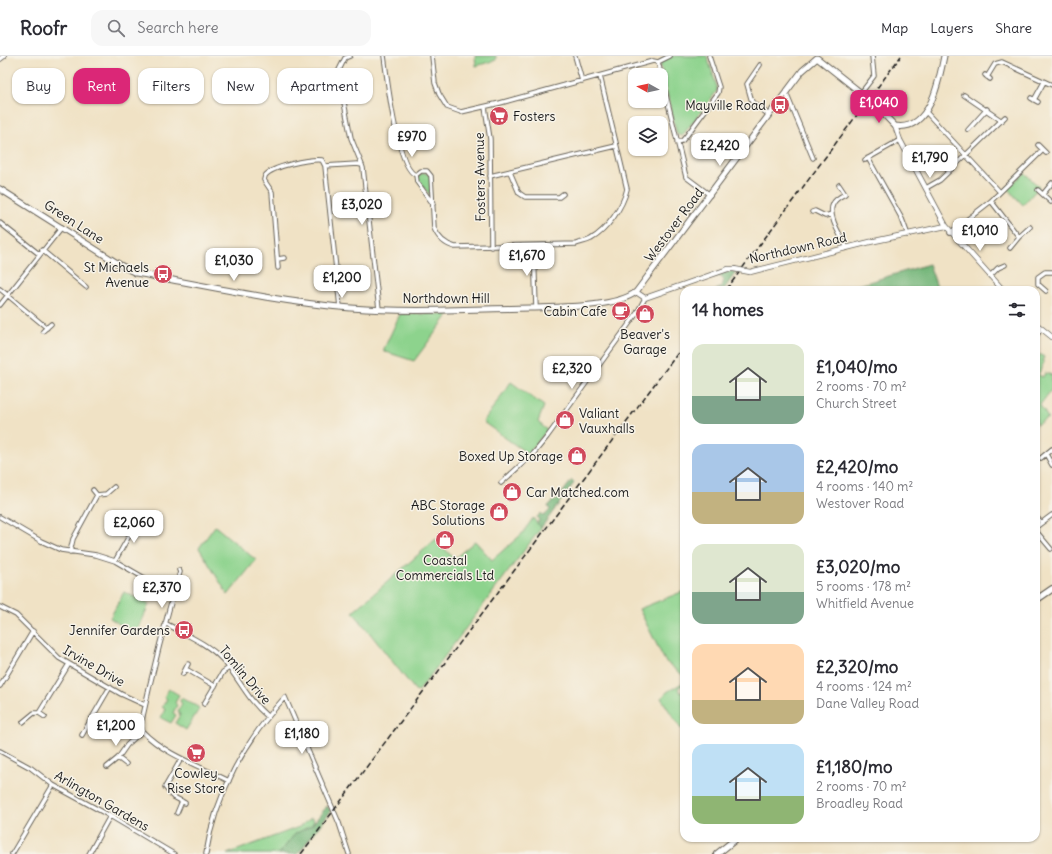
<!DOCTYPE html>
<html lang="en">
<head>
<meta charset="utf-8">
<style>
	body { margin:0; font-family:Delius,sans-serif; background:#f7f7f7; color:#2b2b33; height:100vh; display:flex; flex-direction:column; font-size:15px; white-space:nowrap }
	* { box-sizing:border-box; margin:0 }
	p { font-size:13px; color:#7c7c81 }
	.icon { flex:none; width:22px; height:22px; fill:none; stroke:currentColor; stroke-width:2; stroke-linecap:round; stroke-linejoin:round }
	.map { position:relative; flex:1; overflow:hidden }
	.drawer { position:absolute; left:680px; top:230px; width:360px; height:556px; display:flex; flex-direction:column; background:#fff; border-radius:12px; box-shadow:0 1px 3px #0004 }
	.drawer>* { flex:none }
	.guide { position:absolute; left:12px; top:12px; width:380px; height:36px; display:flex; gap:8px }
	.needle { width:26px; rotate:278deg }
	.tools { position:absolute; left:628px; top:12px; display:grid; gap:8px }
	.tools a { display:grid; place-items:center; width:40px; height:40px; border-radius:8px; background:#fff; box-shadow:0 1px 3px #0004; font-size:20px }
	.price { position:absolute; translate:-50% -34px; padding:0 9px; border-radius:8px; background:#fff; color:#222; font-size:13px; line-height:26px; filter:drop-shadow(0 1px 2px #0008) }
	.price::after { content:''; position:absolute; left:50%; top:24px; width:12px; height:9px; margin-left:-6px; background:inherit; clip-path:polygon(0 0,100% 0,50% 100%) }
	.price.on { background:#db2777; color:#fff }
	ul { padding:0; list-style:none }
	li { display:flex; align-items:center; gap:12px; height:100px; padding:0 12px }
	li span { display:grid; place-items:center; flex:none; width:112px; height:80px; border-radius:12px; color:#555 }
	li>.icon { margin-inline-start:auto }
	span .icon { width:48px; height:48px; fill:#fffc; stroke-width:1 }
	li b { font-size:17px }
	h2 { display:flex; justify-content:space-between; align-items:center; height:48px; padding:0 12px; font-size:17px }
	.tag { padding:0 14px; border-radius:12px; background:#fff; box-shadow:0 1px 3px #0004; font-size:14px; line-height:36px }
	.tag.on { background:#db2777; color:#fff }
	header { display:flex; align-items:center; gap:24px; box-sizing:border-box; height:56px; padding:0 20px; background:#fff; border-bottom:1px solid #e1e1e2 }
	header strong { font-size:19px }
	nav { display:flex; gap:22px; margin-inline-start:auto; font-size:14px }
	.search { width:280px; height:36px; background:#f7f7f7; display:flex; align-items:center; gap:10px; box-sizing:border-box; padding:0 14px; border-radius:12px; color:#7c7c81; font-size:15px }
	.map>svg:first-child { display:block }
	.green { fill:#8dd38d; stroke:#547854 }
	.forest { fill:#72b578; stroke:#47684a }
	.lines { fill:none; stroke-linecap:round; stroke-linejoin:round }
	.minor-casing { stroke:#666157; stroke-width:5.5 }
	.tertiary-casing { stroke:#666157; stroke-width:6 }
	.secondary-casing { stroke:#666157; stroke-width:7 }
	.primary-casing { stroke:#666157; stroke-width:8 }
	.minor { stroke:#fff; stroke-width:3.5 }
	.tertiary { stroke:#fff; stroke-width:4.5 }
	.secondary { stroke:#fff; stroke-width:5 }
	.primary { stroke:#fff; stroke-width:5.5 }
	.rail { stroke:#1c1c1c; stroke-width:1.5; stroke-dasharray:6 3; stroke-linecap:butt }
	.tertiary-bridge-casing { stroke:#666157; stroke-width:6; stroke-linecap:butt }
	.secondary-bridge-casing { stroke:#666157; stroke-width:7; stroke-linecap:butt }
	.tertiary-bridge { stroke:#fff; stroke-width:4.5 }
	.secondary-bridge { stroke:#fff; stroke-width:5 }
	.labels { text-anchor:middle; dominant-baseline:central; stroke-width:3; stroke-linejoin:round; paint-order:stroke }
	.poi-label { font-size:13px; fill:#1c1c1c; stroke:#f7f3e8; text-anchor:end }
	.street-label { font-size:13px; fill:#1c1c1c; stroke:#f7f3e8 }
</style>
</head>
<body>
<header>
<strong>Roofr</strong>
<div class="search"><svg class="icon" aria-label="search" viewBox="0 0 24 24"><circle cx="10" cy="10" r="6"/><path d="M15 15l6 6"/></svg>Search here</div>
<nav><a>Map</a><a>Layers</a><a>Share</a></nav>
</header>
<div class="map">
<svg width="1052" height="798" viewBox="0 0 1052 798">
	<rect width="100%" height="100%" fill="#f7f3e8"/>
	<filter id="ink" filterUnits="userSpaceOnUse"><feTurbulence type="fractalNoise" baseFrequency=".025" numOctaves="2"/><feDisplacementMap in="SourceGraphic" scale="8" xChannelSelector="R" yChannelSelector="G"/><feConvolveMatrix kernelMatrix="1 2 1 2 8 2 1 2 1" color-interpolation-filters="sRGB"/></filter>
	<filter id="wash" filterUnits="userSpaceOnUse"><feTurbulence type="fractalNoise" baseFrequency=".012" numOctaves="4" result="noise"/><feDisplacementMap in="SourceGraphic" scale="16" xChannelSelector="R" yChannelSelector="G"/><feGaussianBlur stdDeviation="0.9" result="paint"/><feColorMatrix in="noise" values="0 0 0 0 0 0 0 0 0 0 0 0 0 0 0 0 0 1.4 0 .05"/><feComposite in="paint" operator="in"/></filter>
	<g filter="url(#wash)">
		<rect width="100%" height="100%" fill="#f0e2c5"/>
		<!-- green -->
		<path class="green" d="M475,0H496V4L476,10Z
			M675,0H707L717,31V35L682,80L677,78L676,75L660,7L662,3Z
			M422,117H426L430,120V139L418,124L419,119Z
			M1025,117L1039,131L1023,149L1007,132Z
			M400,258H449L414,305L383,295Z
			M1040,298L1044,301L1042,305L1044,306L1038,319L1043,321L1045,317L1052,319V333L1040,349L1048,362L1036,369V303Z
			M511,326L544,350L538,366L547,374L528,398L483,366Z
			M533,462L541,472L418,636L415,634L353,556L436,483L454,503L475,485L492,504L522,478Z
			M215,470L256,504L228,539L199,492Z
			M684,535V620L665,605L639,553Z
			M124,536L149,548L136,579L110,562Z
			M684,626V633L682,629L678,632L681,637L684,636V671L681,673L661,642L667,636Z
			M169,633L179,639L175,647L177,649L173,657L176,659L171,667L161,662L165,653L162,651L167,643L164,641Z
			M181,642L198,651L199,653L186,674L175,667L180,659L178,655L182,648L180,645Z
			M311,762L314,764L312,769L295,778L279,798H227L299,771Z"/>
		<!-- forest -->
		<path class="forest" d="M929,208L938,234H842Z
			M730,215L736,216L724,233L716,234L722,230L724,224L721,220L710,221Z
			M572,424L574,427L541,472L537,467L539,464L537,461L541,457L544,460L550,454L548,450L554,444L556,445Z
			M327,750L331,755L298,798H279L295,778L312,769Z"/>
	</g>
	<g filter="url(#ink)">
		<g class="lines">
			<!-- minor casing -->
			<g class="minor-casing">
				<path id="minor" d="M350,0L345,2L338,16L351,82L362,109
					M384,0C387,21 397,114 416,119
					M432,0L435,27L439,38L447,51L461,56L500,47L653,5L658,6
					M575,0L582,25
					M658,6L686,121L710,139
					M658,6L670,0
					M760,9L747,28L752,46L769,59
					M985,19L990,23
					M987,21L995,8L1002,6L1052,29
					M786,37L813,102
					M861,37L874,20L872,0
					M964,39L1002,65
					M1031,42L1038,46
					M1034,44L1044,26
					M485,51L490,83L491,191
					M925,55L1000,136
					M968,74L987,53
					M677,86L682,85L687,79L718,37L719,31L709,0
					M1038,89L1046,97
					M868,102L902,163L908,179
					M865,104L900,84
					M325,110L357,108L362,109L363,112L379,253
					M510,116L519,137L525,141H559L563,138
					M490,120L616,90
					M839,129L845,138C841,140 835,143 833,148C827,160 841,180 847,192
					M926,132L940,124L1005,61
					M1038,134L1051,146
					M1043,138L1052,127
					M991,145L1019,181L1030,171
					M433,148L417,126L416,119L421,115H427L431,120L434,172C438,182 444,188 455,191L576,188C580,186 586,186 591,183C607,174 623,151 627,133L600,20
					M812,156L815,155L825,160L832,158
					M0,167L39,198
					M950,177L991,145L1043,94
					M534,190L536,252
					M1010,192L1019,181
					M42,194L86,231
					M278,203L284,202
					M278,212L272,136L264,124L265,120C272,110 309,103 322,104L325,110L340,251
					M990,220L998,212L1005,209
					M0,233L47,272
					M1046,235L1038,228V221L1045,216H1052
					M0,249L62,171
					M43,275L51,268
					M1036,280L1041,273
					M1046,398L1052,409
					M1041,402L1052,393
					M501,427L534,397L547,381L637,257L645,242
					M97,439L106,438L114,431
					M0,461L41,485L61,494L96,499L115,505L172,538
					M1036,461L1041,466
					M135,463L143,466
					M1036,471L1052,459
					M1036,475L1051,493
					M70,496L73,483L97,439L93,434
					M115,505L138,464
					M0,551L16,559L59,602L121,638L145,649
					M165,567C184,578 207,587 222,603C240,623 246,642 268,661
					M186,613L215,630
					M183,618L188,608
					M0,630L33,575
					M204,648L223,616L229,612
					M45,661L39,657L69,608
					M23,666L34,657H39
					M142,675L141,669C152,617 165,565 180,516L179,514
					M142,675C165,699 200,710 229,725
					M82,679L110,631
					M0,695L31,712L53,729L110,760L174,798
					M181,703L165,731L172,740L185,747
					M126,708L118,702L127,689L142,675
					M107,711L118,702
					M177,757L182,745
					M12,798L53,729
					M89,798L110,760
					M206,798C215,739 245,685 285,641L339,767L349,798"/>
			</g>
			<!-- tertiary casing -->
			<g class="tertiary-casing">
				<path id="tertiary" d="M0,3L4,0
					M895,70L900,84L946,170L1003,234
					M750,216L870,186L946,170
					M636,236L645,242L728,213H734
					M1036,268L1052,281"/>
			</g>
			<!-- secondary casing -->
			<g class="secondary-casing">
				<path id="secondary" d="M874,48L895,70C930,76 939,25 944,0
					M0,133L122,210L136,217C207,230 279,246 351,252C410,257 471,253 530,252C557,251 615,252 636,236L802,15L817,2L865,40"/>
			</g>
			<!-- primary casing -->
			<g class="primary-casing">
				<path id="primary" d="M1036,544L1052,533
					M717,798L737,782"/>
			</g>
			<!-- minor -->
			<use href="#minor" class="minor"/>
			<!-- tertiary -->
			<use href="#tertiary" class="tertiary"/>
			<!-- secondary -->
			<use href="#secondary" class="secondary"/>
			<!-- primary -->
			<use href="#primary" class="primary"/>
			<!-- rail -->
			<path class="rail" d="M726,234L901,0
				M301,798L684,289"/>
			<!-- tertiary-bridge casing -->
			<g class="tertiary-bridge-casing">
				<path id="tertiary-bridge" d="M734,213L750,216"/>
			</g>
			<!-- secondary-bridge casing -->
			<g class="secondary-bridge-casing">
				<path id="secondary-bridge" d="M865,40L874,48"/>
			</g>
			<!-- tertiary-bridge -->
			<use href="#tertiary-bridge" class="tertiary-bridge"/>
			<!-- secondary-bridge -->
			<use href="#secondary-bridge" class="secondary-bridge"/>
		</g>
	</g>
	<!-- icons -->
	<defs>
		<g id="bus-disc" transform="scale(1)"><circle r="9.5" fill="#d1495b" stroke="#f7f3e8"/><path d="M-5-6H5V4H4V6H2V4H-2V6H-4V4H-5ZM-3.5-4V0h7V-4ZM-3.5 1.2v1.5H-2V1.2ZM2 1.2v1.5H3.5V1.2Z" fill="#fff"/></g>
		<g id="supermarket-disc" transform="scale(1)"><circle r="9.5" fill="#d1495b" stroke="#f7f3e8"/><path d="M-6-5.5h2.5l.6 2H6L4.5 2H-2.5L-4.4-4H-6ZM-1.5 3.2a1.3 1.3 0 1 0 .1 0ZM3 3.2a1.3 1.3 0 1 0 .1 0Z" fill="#fff"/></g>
		<g id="cafe-disc" transform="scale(1)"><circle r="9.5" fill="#d1495b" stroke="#f7f3e8"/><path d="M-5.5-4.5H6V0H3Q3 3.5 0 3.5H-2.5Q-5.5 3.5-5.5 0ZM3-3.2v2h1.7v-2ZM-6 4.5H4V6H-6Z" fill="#fff"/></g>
		<g id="shop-disc" transform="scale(1)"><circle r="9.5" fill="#d1495b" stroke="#f7f3e8"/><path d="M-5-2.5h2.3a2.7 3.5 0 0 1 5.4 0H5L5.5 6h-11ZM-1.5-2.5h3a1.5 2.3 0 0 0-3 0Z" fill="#fff"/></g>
	</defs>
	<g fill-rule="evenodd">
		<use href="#bus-disc" x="780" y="49"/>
		<use href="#supermarket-disc" x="499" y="60"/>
		<use href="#bus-disc" x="163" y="218"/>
		<use href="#cafe-disc" x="621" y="255"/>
		<use href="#shop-disc" x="645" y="258"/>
		<use href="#shop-disc" x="565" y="364"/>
		<use href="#shop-disc" x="577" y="400"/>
		<use href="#shop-disc" x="512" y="436"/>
		<use href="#shop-disc" x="499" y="456"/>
		<use href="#shop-disc" x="445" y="484"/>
		<use href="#bus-disc" x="184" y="574"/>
		<use href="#supermarket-disc" x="196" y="697"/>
	</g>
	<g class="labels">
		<!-- poi labels -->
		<g class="poi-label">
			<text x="766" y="49">Mayville Road</text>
			<text x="513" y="60" text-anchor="start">Fosters</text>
			<text x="149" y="211">St Michaels<tspan x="149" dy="15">Avenue</tspan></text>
			<text x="607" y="255">Cabin Cafe</text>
			<text x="645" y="278" text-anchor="middle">Beaver's<tspan x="645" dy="15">Garage</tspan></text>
			<text x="579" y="357" text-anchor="start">Valiant<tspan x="579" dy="15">Vauxhalls</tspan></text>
			<text x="563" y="400">Boxed Up Storage</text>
			<text x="526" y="436" text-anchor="start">Car Matched.com</text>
			<text x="485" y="449">ABC Storage<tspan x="485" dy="15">Solutions</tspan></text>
			<text x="445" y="504" text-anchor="middle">Coastal<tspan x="445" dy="15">Commercials Ltd</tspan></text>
			<text x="170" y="574">Jennifer Gardens</text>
			<text x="196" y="717" text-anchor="middle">Cowley<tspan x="196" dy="15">Rise Store</tspan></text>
		</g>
		<!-- street labels -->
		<g class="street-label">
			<text transform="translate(480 121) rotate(-91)">Fosters Avenue</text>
			<text transform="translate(74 166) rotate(33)">Green Lane</text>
			<text transform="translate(674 169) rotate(-53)">Westover Road</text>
			<text transform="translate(798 192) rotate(-13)">Northdown Road</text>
			<text x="446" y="242">Northdown Hill</text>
			<text transform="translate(94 610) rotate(30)">Irvine Drive</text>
			<text transform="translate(245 619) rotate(50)">Tomlin Drive</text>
			<text transform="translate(102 745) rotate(30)">Arlington Gardens</text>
		</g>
	</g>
</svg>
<div class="tools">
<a><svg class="needle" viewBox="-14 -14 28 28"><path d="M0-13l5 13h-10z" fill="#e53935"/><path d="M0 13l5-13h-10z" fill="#7c7c81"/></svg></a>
<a><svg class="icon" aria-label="layers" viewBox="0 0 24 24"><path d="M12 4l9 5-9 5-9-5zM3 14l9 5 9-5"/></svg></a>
</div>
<b class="price on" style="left:879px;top:68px">£1,040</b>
<b class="price" style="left:412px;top:102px">£970</b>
<b class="price" style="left:720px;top:111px">£2,420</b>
<b class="price" style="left:930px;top:123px">£1,790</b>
<b class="price" style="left:362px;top:170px">£3,020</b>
<b class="price" style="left:980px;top:196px">£1,010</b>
<b class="price" style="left:527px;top:221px">£1,670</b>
<b class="price" style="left:234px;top:226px">£1,030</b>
<b class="price" style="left:342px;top:243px">£1,200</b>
<b class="price" style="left:572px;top:334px">£2,320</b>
<b class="price" style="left:134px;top:488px">£2,060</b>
<b class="price" style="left:162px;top:553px">£2,370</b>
<b class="price" style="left:116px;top:691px">£1,200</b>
<b class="price" style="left:302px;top:699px">£1,180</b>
<div class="guide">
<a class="tag">Buy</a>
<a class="tag on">Rent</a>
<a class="tag">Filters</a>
<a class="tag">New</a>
<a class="tag">Apartment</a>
</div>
<section class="drawer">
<h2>14 homes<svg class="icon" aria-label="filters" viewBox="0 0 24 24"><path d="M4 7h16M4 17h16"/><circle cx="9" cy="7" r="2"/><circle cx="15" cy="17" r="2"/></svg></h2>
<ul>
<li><span style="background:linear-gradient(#dfe7d0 65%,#7fa58c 0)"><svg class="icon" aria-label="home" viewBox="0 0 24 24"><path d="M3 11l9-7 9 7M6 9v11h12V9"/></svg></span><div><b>£1,040/mo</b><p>2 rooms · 70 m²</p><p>Church Street</p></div></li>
<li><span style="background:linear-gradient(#a9c7e8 60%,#c2b280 0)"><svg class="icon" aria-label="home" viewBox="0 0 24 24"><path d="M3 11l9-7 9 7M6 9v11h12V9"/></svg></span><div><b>£2,420/mo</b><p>4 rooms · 140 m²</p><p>Westover Road</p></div></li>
<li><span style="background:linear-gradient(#dfe7d0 60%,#7fa58c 0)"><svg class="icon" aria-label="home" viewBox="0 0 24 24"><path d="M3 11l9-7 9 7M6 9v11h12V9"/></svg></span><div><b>£3,020/mo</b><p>5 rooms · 178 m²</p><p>Whitfield Avenue</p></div></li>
<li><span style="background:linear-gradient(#ffd9b3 70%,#c2b280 0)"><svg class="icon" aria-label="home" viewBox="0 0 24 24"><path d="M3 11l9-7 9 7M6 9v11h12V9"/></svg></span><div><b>£2,320/mo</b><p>4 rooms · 124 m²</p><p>Dane Valley Road</p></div></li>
<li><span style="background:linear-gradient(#bfe0f5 65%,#8fb573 0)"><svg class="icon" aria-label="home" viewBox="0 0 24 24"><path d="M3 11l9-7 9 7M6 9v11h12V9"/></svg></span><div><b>£1,180/mo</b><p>2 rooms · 70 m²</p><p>Broadley Road</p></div></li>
</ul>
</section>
</div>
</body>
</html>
